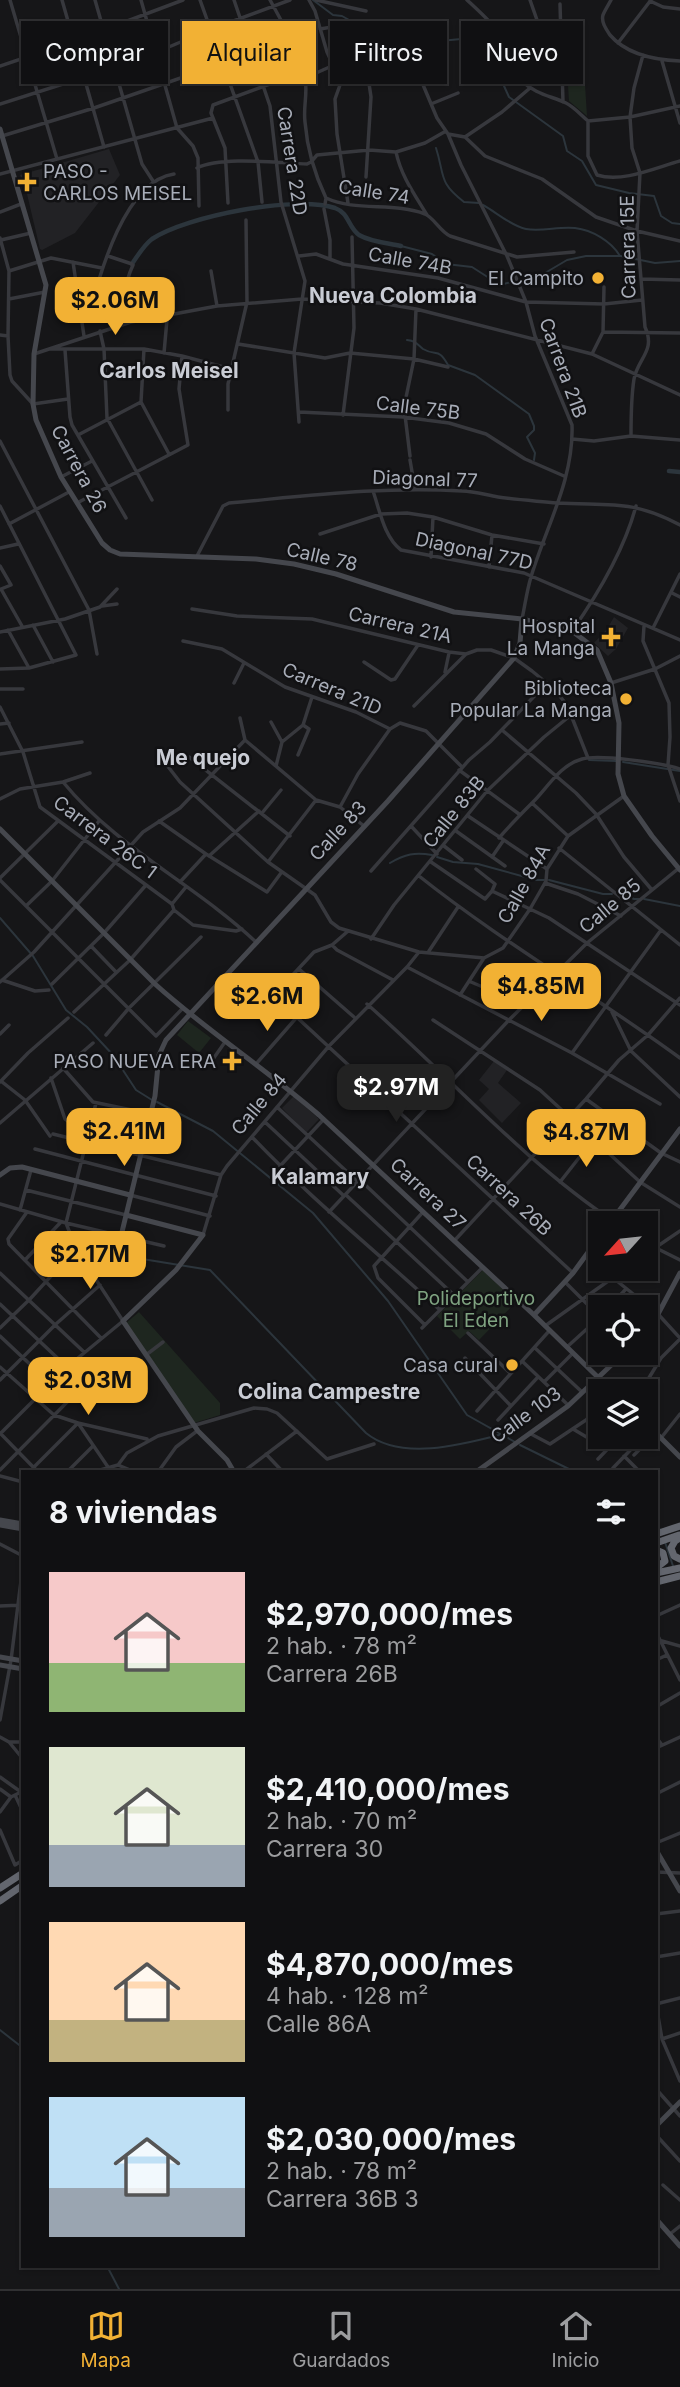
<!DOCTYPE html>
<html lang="es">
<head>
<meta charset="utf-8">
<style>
	body { margin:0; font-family:Inter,sans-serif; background:#1e1e20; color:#f1f3f6; height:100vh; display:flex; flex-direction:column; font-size:26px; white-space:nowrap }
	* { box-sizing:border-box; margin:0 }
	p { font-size:23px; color:#9c9d9f }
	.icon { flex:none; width:38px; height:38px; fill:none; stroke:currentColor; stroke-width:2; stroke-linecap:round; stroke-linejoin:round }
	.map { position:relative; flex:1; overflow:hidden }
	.sheet { position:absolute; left:21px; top:1470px; width:637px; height:798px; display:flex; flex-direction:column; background:#101012; border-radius:0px; box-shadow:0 2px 5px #0004,0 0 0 2px #303032 }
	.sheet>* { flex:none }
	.top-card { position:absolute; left:21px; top:21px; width:639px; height:63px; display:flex; gap:14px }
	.needle { width:46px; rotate:243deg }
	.fabs { position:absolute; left:588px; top:1211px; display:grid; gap:14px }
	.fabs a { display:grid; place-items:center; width:70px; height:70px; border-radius:0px; background:#101012; box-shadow:0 2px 5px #0004,0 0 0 2px #303032; font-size:35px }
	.price { position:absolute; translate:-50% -60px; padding:0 16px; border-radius:14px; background:#f2b134; color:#111; font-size:23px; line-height:46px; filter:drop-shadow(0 2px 4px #0008) }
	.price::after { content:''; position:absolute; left:50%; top:42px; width:21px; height:16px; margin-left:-10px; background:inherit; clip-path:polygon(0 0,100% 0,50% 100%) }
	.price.current { background:#222; color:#fff }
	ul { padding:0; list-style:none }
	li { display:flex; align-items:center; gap:21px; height:175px; padding:0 28px }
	li span { display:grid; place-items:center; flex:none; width:196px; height:140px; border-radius:0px; color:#555 }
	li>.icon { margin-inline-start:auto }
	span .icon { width:84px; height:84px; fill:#fffc; stroke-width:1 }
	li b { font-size:30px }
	h2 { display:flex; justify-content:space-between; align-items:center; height:84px; padding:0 28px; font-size:30px }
	.chip { padding:0 24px; border-radius:0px; background:#101012; box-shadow:0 2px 5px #0004,0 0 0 2px #303032; font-size:24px; line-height:63px }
	.chip.current { background:#f2b134; color:#111 }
	.menu { display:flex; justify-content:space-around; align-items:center; height:98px; border-top:2px solid #303032; background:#101012; font-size:19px; color:#9c9d9f }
	.menu a { display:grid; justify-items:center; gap:4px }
	.menu .current { color:#f2b134 }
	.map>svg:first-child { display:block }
	.built { fill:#222225 }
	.green { fill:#1e261f }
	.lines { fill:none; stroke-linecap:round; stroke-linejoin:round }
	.stream { stroke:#2c353c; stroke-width:2 }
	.canal { stroke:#2c353c; stroke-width:4.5 }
	.street { stroke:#37383d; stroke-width:3.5 }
	.secondary { stroke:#45474d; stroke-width:5 }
	.highway { stroke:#63666e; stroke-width:7 }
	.poi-dot { fill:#f2b134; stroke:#111113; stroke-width:2.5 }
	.labels { text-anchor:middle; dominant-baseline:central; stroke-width:5; stroke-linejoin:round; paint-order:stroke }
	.street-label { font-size:19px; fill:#a8adb8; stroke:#111113 }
	.poi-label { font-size:19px; fill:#a8adb8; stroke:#111113; text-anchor:end }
	.park-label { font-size:19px; fill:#7fa381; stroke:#111113 }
	.neighbourhood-label { font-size:21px; font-weight:bold; fill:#c9ccd4; stroke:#111113 }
</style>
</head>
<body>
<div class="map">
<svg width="680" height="2289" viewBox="0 0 680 2289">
	<rect width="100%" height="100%" fill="#161618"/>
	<!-- built -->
	<path class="built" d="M109,149L120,175L75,233L42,250L40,249L27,194L23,184L20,185L19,181L22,180L20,175Z
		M614,617L628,628L616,649L608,656L594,643L607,629Z
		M494,1061L507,1070L498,1083L521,1103L502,1123L479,1100L489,1089L479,1080Z
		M294,1096L319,1119L306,1133L282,1108Z"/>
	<!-- green -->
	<path class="green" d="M584,69L587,116L569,101L567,70Z
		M188,1021L211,1038L199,1053L177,1035Z
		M483,1270L516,1302L479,1340L469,1331L460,1339L437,1316Z
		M139,1312L220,1403V1415L194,1423L126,1323Z"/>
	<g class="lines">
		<!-- stream -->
		<path class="stream" d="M313,0L333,15L342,16L385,40L397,43L420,36L430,42L461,39L484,53L494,64L509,97L563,136L567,151L582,161L596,185L629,193L654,196L661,216L672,223L680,224
			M436,148C445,176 438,182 464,202L479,203
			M483,205C496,212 511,226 526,229C542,232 559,226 575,228C592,230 611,241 620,256
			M401,246L432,254L446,264L472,267L500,285L545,273L567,260L586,256H621L655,263L680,261
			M407,340C416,341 417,344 423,349C437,357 438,347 448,365L475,375L529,414L534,426V430L527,437L535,453L534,460
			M589,760L616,761
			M623,762L680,771
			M437,857L453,862L478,864L536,880H544
			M390,863C405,854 415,852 432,855
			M549,880L603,894H612
			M621,893L634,899H639
			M644,899L680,906
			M0,918L33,956L66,1010L87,1027L113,1055L136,1090L152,1100
			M157,1102L213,1131L313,1213L388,1301L467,1415L515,1442
			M276,1182V1175L280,1169
			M68,1247L99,1245L124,1256L210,1270L366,1433C400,1461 461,1445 499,1435
			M520,1445L575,1472
			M656,1522L660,1530
			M665,1542L673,1566
			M0,2030L23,2048
			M107,2266L119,2289"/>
		<!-- canal -->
		<path class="canal" d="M132,264C138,255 144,245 152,239C187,216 295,195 335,208C349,213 348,227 359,235C371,242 388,243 401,246
			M669,471L680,472"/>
		<!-- street -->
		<path class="street" d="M10,0L57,159
			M62,0L104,147
			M95,0L142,164L153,181
			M141,0L177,128L193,146L198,158L199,206
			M200,0L258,162L262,202
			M234,0L270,106L281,202L305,281L294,353L299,422
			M270,0L288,33L297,78
			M309,0L315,11L327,52L339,78L340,85L335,99L337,134L348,203
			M316,0L366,11
			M467,0C482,14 497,27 507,46C513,58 513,71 522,81C535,94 551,96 566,103C574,107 581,115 588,121
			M530,0L544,40
			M611,0C609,4 605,10 603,15C601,22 606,29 610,35C627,55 655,60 680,61
			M650,1L663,7L680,9
			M560,4L563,102
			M320,29L338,26L358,29
			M618,43L651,0
			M662,61L680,123
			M366,63L371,97L366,177
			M0,66L74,41L183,0
			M114,66L157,52L209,30L290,0
			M305,78C308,93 303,107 305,122C307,147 315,175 326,198L325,204
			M0,104L85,77
			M431,104L458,93
			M588,121V156L597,175C622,183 655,168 680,161
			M588,121L630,117L680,106
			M448,134L465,137L485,156L542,179L596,217L637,231L680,241
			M2,136L94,108L290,40
			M465,137L502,112L530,88
			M396,152C401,176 415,195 427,215
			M197,168C222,156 278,163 307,164L311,162L317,155L369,150L396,152L425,143L446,131
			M0,174L213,118
			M326,198C356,212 394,202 425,214C434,218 440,231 450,236L517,257L574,252
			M228,203L225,148L211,113L213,105L278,81L305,78L334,65L413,61L437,118L448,134L461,165L507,256L526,302L535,336L572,425C574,479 546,527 531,577C527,590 525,605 522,619
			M324,209L330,240V258
			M0,212L21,204
			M0,238L9,271L8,336L10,375L12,381L33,404L68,399
			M1,240L31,233
			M108,256L132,264
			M299,256L316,254L343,264L438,278L526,302L604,304L642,300
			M73,262L84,336
			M9,271L51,258L102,268
			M211,271L217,306
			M641,279L680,280
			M9,299L45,292
			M89,314C100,273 125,181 174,174
			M89,314L113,305L123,294
			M131,322C126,298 122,289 133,265
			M100,331L104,349L107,418L152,500
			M603,332L680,333
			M0,335L8,336
			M238,344L325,358L350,353L414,359L448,367
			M51,349H144L182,356L231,369
			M144,349L141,402L169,454
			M65,350L70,417L72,425L126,518
			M164,353L169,297
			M34,354L131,322L217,306L302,299L380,303L416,309L592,354L680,395
			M592,354L603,332L604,287
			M228,410V384L247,302L246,220
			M299,412L403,417L449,423L486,434L525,459L564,476
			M343,415L354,328L352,237
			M78,435L141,402
			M631,436C631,417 631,398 634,379C638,358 656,351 645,327L637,231L640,173L632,148L630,117L634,88L643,55
			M572,439L594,441L631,436L680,440
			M0,441L89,610L97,654
			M410,456L404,407L414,359L416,309
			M410,460L415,489
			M61,477L92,461
			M373,491C380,511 384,537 401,550L524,573L680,640
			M77,503L188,445L179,389L182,356
			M0,506L76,655L29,668L0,669
			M9,524L69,492
			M320,534L381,514L407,513L433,517L492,535L544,544
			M0,548L18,544
			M197,556L223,506L229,503C306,496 383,486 462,491C474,491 486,495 498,497C517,500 538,501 557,503C609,506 631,499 680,525
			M431,557L433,517
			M0,566L11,585L1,589L22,626
			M489,567L492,535
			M672,593L680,597
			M102,606L117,604
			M192,609L237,616L312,619L449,652L466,654L477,650H491L514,658L532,671L554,689L567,705L588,758
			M33,625L53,662
			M644,626L643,641L669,703L670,737L668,765L680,801
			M653,628L680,574
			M8,630L29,668
			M572,631C598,594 624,551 636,506
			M0,632L65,619L100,607L117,589
			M183,641L222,649L285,687L356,712L390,729L400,723L426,731L462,767
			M364,662L391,680L395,679L418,645
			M445,672L449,653
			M234,683L244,663
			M611,683L655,669L680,656
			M0,689H23
			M414,706L466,654
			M0,707L23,752L40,807L172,904
			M240,718L245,740
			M271,722L282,742
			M0,724L9,723
			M502,730L576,793L596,814L624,857L652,890
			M245,740L316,800L340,807L364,826
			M0,754L82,742
			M159,755L180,782L268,862L315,895L331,922L339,928L419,952L484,958
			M298,755L309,729L303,725
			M189,757L290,836
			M276,766L282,742L303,725L312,697
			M459,770L519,814
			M63,782C117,848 196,885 257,943
			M0,799L20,789L63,782L90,773
			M532,803L568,836
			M340,807L358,774L390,729
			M262,813L281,790
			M468,816L547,869
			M159,821L206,854L267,892L281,873
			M411,826L437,854
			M456,831L505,866
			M499,838C510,825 521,814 533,802C548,787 560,765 582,759C599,754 662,763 680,769
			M444,846L462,860
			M559,848L680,945
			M209,856L259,811
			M492,857L503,841
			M268,862L316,800
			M431,862L485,899L492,891
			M476,869L495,884L492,891
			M371,871L469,760L490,742L547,683
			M419,876C502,942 594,995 680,1058
			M0,878L58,821
			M0,880L156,1036L182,1009
			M180,882L206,854
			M545,883L578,894L621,916
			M492,891L549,918L680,1005
			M26,906L52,881L99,821
			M174,910L193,925L236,931L242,929
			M347,932L332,945L314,952L275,994L276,998L573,1273
			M371,939L394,905L487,791L544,737L571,715
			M332,945L337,950L393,980
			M91,946L116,972
			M429,951L458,907
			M407,967L572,1053L660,1104
			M299,969L354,1017
			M2,980L35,991L49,990
			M0,982L34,952L143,832L180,808L245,740
			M471,982L490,990L505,993
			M52,984L104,933L146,885
			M460,995L484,958L503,948L530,909L546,881L547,869L568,836L624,796
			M367,1004C450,1077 524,1162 616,1223
			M611,1010L631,1051L680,1097
			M74,1012L130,960L174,910L172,904L186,887
			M433,1020L540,1090L640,1182L680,1207
			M0,1034L9,1025
			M106,1035L129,1008L201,937
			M572,1053L661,930
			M211,1062L225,1042
			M256,1064L297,1017
			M63,1068L93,1102L151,1114
			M51,1078L65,1119L68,1121L79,1118L90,1121
			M1,1081L25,1100L50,1136
			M0,1082L28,1053L68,1018
			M586,1099L661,1153L680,1162
			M277,1107L357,1181
			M265,1122L344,1196
			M0,1123L93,1043
			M53,1134L221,1175
			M252,1137C311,1199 377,1252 440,1310
			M35,1149L216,1196
			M280,1166L324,1119
			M359,1179L468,1282
			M560,1182L593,1140
			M26,1190L126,1215
			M130,1195L210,1216
			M346,1195L455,1296
			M0,1204L66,1223L164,1246
			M20,1210L31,1170
			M27,1212L8,1239L9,1244L101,1338
			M329,1212L509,1020L587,943L679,868
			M423,1212L374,1266L378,1278L425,1325
			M203,1235L221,1175L227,1166L329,1046L407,967L419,952
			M455,1240L586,1099L619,1060L648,1035L680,998
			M646,1243L680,1260
			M646,1254L680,1231
			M586,1255L600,1267
			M25,1260L61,1222
			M602,1269L658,1314L680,1338
			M0,1273L84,1352
			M565,1282L600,1317
			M0,1304L67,1367
			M609,1307L626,1289
			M545,1326L625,1269
			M0,1328L30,1299L76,1249
			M422,1328L483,1267
			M468,1333L510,1373
			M0,1336L51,1384
			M567,1347L600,1317
			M535,1348L582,1392
			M642,1353L657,1365
			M146,1355L163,1342
			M465,1358L511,1406
			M522,1361L568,1405
			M0,1367L54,1415L78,1423L108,1467
			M0,1380L56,1324L100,1285
			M544,1382L573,1353
			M641,1391L661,1358L680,1339
			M477,1411L550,1330
			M498,1420L538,1377
			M573,1429L600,1445
			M0,1433L38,1472
			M0,1434L67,1367L123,1321L76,1249L66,1223L96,1103
			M531,1434L550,1444L586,1420L600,1406
			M661,1438L680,1414
			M266,1454L283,1472
			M634,1455L656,1433
			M624,1456L640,1472
			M598,1459L619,1437
			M118,1465L127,1453L158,1436L254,1408L267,1409L277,1413L327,1459L374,1444
			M34,1467L78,1423L147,1439
			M613,1468L643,1437
			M0,1470L81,1388
			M67,1472L93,1446
			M93,1472L118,1465L135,1472
			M158,1472L176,1447L197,1431
			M243,1472L297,1431
			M0,1476L23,1482
			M0,1544L23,1556
			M0,1606L23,1605
			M656,1616L680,1605
			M656,1632L680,1680
			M662,1641L680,1646
			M656,1660L667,1655
			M656,1707L680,1693
			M0,1720L11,1660L23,1565
			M0,1737L9,1742L23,1759
			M656,1737L662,1745
			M9,1742H23
			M656,1748L680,1737
			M0,1777L21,1792
			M0,1789L11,1797
			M656,1794L680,1782
			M15,1795L23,1812
			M0,1812L11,1797L23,1791
			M0,1830L15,1865L23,1860
			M656,1843L680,1833
			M656,1872L680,1873
			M656,1914L680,1911
			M656,1957L680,1953
			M656,2004L662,2039L680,2081
			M656,2004L680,1998
			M662,2039L680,2033
			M656,2089L680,2116
			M656,2135L680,2161
			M663,2185L680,2200
			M670,2234L680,2226"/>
		<!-- secondary -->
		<path class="secondary" d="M0,129L46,285L34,354L33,404L36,420L61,477L102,543L110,550L120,554L256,559L294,564L336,574L454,612L522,619L572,631L597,650L611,683L619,723L618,774L624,796L652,836L680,870
			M0,829L155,984C207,1031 266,1069 319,1115L534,1315L612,1391
			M0,1175L10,1168L22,1167L130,1195
			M126,1215L203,1235L176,1270L123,1321L198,1431L227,1460L234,1472
			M610,1223L680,1129
			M121,1236L155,1096L159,1055L166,1040L388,801L514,658L520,643L522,619
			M534,1315L573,1273L600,1236
			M646,1330L658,1314L680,1273
			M646,1423L680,1457
			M476,1472L568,1406L624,1353
			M0,1520L23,1524
			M0,1525L23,1529
			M0,1657L23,1661
			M0,1665L23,1669
			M656,1850L680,1891
			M656,2126L680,2102
			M656,2219L680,2246"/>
		<!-- highway -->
		<path class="highway" d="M656,1534L680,1526
			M680,1538L675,1541L671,1548L674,1556L680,1559
			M656,1543L679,1535
			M656,1550L663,1553L665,1561L656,1568
			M656,1573L680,1568
			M656,1582L680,1576
			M0,1888L23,1873
			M0,1901L23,1885"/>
	</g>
	<!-- markers -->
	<g class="poi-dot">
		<path d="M23.5 171.5h7v7h7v7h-7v7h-7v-7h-7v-7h7z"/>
		<circle cx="598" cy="278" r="7"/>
		<path d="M607.5 626.5h7v7h7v7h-7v7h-7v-7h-7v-7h7z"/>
		<circle cx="626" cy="699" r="7"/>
		<path d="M228.5 1050.5h7v7h7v7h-7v7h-7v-7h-7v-7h7z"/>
		<circle cx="512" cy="1365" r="7"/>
	</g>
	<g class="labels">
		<!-- street labels -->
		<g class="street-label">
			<text transform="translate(292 161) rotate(81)">Carrera 22D</text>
			<text transform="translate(374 192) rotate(9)">Calle 74</text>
			<text transform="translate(628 247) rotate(-91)">Carrera 15E</text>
			<text transform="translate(410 261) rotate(10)">Calle 74B</text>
			<text transform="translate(563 368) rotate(70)">Carrera 21B</text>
			<text transform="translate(418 408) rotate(7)">Calle 75B</text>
			<text transform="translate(79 469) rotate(62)">Carrera 26</text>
			<text transform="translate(425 479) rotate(2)">Diagonal 77</text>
			<text transform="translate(474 551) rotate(12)">Diagonal 77D</text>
			<text transform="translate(322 557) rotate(13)">Calle 78</text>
			<text transform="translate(400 625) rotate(13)">Carrera 21A</text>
			<text transform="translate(332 689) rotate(23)">Carrera 21D</text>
			<text transform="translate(454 812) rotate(-51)">Calle 83B</text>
			<text transform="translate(338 831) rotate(-47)">Calle 83</text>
			<text transform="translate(105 837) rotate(37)">Carrera 26C 1</text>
			<text transform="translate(524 884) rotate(-61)">Calle 84A</text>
			<text transform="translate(610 906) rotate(-40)">Calle 85</text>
			<text transform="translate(259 1104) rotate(-50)">Calle 84</text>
			<text transform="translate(428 1194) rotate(43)">Carrera 27</text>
			<text transform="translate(509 1195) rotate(43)">Carrera 26B</text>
			<text transform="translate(526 1415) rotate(-36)">Calle 103</text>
		</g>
		<!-- poi labels -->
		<g class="poi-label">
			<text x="43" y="171" text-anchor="start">PASO -<tspan x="43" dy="22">CARLOS MEISEL</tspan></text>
			<text x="584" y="278">El Campito</text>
			<text x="595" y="626">Hospital<tspan x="595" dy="22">La Manga</tspan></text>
			<text x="612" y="688">Biblioteca<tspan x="612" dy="22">Popular La Manga</tspan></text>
			<text x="216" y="1061">PASO NUEVA ERA</text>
			<text x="498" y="1365">Casa cural</text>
		</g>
		<!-- park labels -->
		<g class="park-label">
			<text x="476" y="1298">Polideportivo<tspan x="476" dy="22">El Eden</tspan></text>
		</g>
		<!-- neighbourhood labels -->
		<g class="neighbourhood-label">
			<text x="393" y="295">Nueva Colombia</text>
			<text x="169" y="370">Carlos Meisel</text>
			<text x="203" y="757">Me quejo</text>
			<text x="320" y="1176">Kalamary</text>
			<text x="329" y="1391">Colina Campestre</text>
		</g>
	</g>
</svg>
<div class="fabs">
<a><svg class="needle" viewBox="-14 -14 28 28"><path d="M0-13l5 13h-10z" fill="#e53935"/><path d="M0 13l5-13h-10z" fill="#9c9d9f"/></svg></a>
<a><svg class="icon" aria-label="locate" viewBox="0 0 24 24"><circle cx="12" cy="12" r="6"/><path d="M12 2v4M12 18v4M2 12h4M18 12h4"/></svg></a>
<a><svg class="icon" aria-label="layers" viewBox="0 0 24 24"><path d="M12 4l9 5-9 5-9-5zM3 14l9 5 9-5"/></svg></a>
</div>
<b class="price" style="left:115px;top:337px">$2.06M</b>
<b class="price" style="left:541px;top:1023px">$4.85M</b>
<b class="price" style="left:267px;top:1033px">$2.6M</b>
<b class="price current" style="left:396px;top:1124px">$2.97M</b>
<b class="price" style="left:124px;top:1168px">$2.41M</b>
<b class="price" style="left:586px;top:1169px">$4.87M</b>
<b class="price" style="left:90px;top:1291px">$2.17M</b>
<b class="price" style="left:88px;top:1417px">$2.03M</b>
<div class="top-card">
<a class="chip">Comprar</a>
<a class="chip current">Alquilar</a>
<a class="chip">Filtros</a>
<a class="chip">Nuevo</a>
</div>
<section class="sheet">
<h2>8 viviendas<svg class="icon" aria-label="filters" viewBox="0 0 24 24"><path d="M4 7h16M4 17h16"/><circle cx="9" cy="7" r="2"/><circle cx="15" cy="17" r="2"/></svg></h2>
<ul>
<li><span style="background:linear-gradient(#f6c9c9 65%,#8fb573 0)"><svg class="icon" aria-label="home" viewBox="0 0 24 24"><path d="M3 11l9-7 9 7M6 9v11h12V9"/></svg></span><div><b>$2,970,000/mes</b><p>2 hab. · 78 m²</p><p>Carrera 26B</p></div></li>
<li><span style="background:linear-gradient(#dfe7d0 70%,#9aa5b1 0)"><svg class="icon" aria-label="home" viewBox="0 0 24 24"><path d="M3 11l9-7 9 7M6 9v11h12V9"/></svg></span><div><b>$2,410,000/mes</b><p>2 hab. · 70 m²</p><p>Carrera 30</p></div></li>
<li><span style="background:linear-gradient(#ffd9b3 70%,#c2b280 0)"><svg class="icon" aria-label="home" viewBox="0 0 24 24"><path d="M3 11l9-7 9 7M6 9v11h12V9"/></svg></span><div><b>$4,870,000/mes</b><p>4 hab. · 128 m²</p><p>Calle 86A</p></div></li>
<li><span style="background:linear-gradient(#bfe0f5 65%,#9aa5b1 0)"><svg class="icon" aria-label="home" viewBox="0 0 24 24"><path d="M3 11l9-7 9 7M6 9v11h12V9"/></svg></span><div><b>$2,030,000/mes</b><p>2 hab. · 78 m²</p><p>Carrera 36B 3</p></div></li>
</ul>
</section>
</div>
<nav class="menu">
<a class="current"><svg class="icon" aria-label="map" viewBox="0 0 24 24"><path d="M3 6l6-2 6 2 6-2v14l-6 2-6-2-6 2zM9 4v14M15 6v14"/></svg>Mapa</a>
<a><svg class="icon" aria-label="saved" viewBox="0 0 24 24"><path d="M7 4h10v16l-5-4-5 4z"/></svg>Guardados</a>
<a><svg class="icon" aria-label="home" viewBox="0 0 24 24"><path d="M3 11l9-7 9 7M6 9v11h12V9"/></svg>Inicio</a>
</nav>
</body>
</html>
